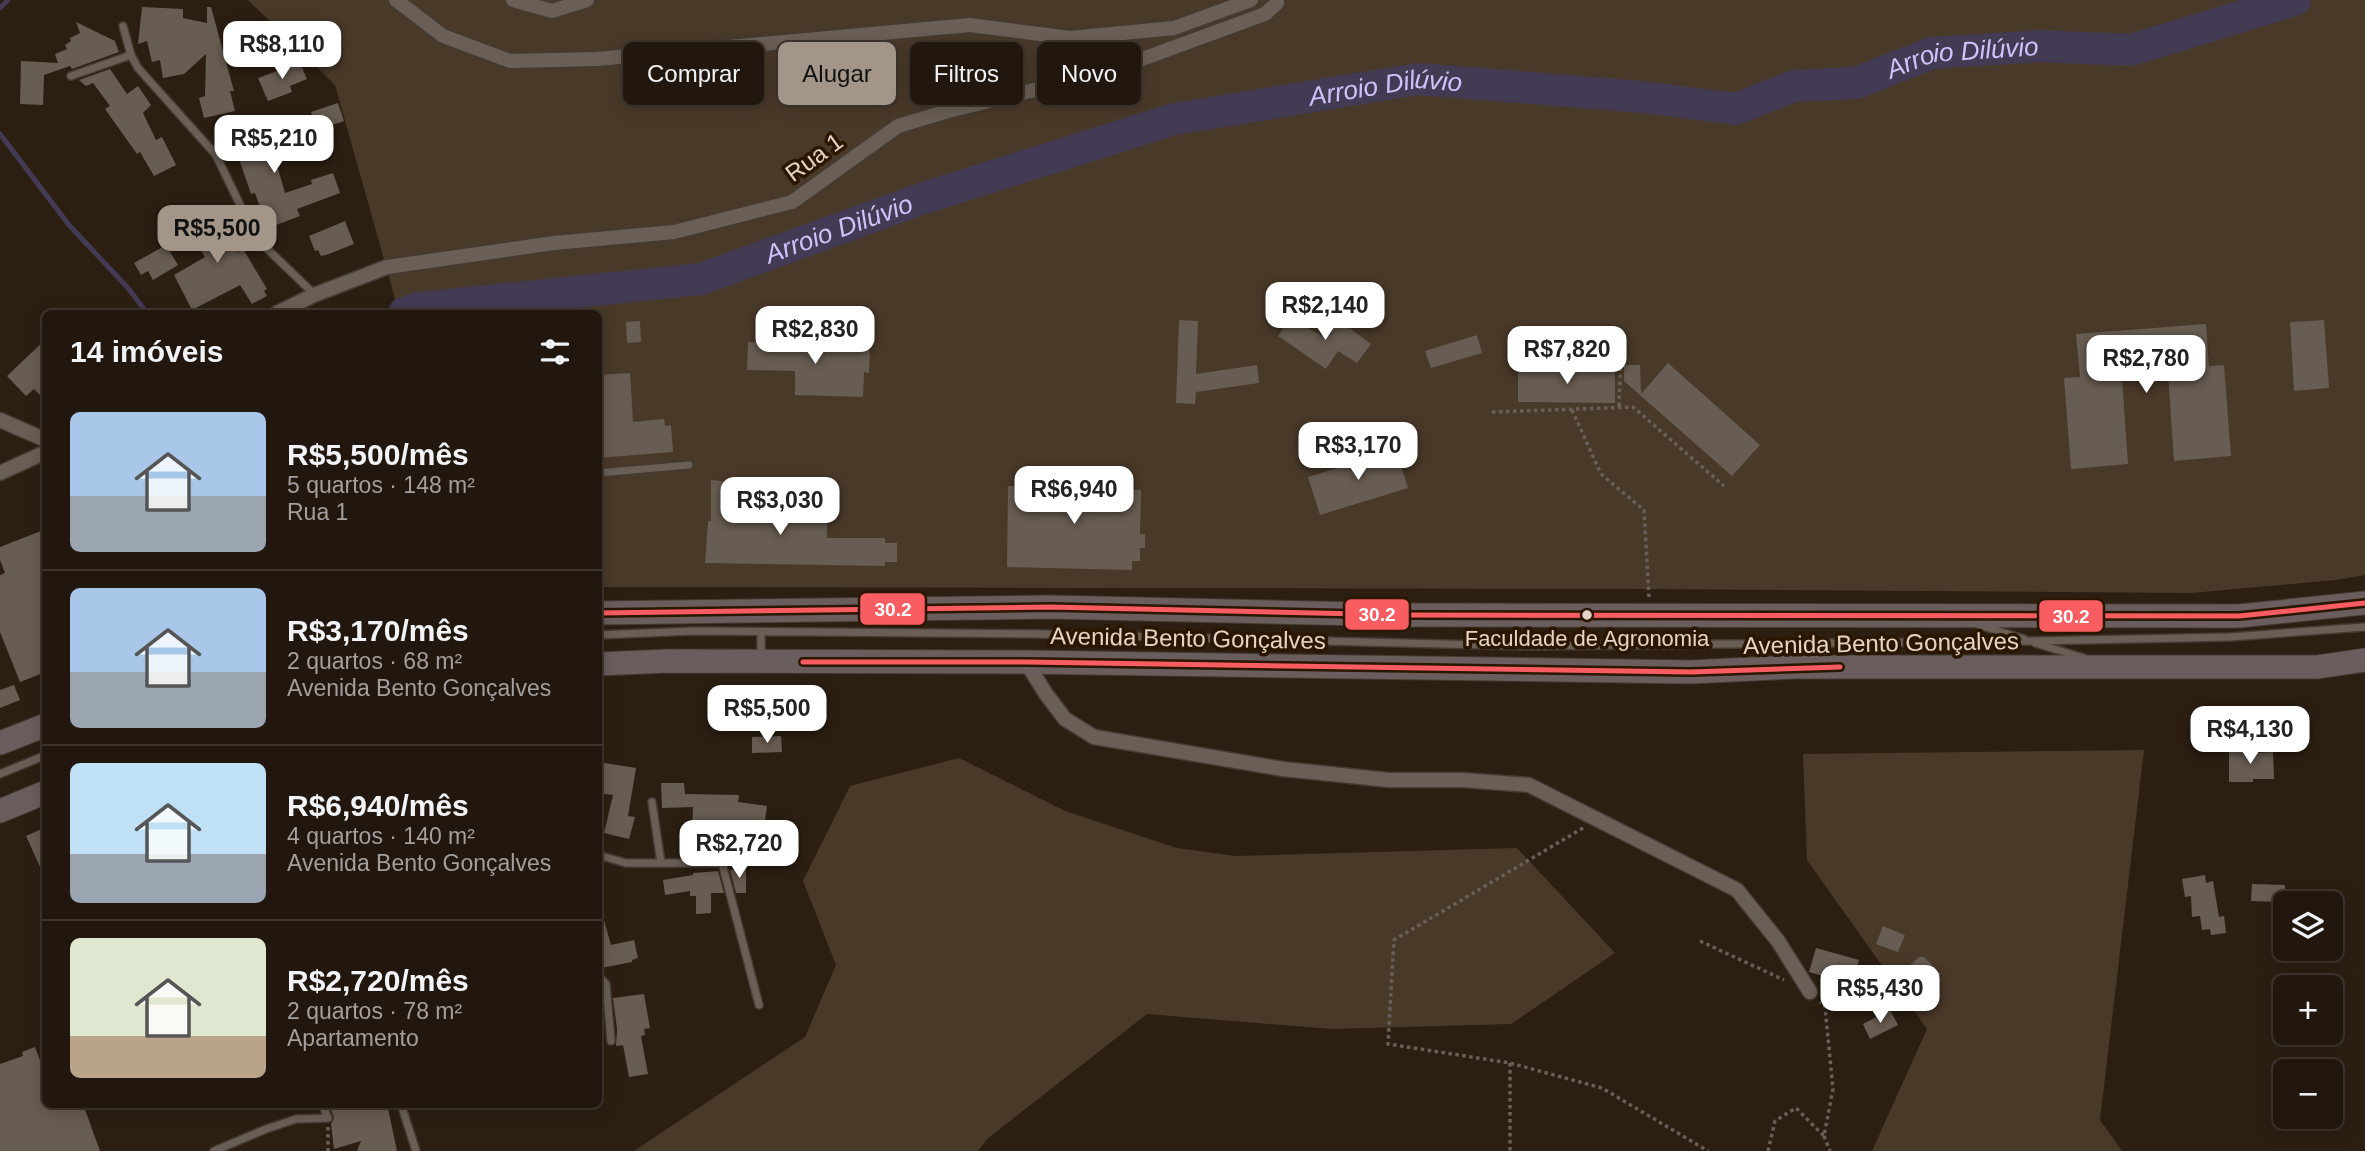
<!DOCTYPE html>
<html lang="pt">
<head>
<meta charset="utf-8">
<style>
	body { margin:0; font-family:Helvetica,sans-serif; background:#292017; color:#f1f3f6; height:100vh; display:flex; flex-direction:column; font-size:26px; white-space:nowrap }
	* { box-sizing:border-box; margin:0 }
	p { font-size:23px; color:#a29f9e }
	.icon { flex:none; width:38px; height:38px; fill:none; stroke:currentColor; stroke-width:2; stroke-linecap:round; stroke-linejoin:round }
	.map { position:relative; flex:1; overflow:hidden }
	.side { position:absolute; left:42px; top:310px; width:560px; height:798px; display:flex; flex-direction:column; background:#21170e; border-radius:10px; box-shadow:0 4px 18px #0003,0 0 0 2px #3e362e }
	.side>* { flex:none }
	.hud { position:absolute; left:623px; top:42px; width:665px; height:63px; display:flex; gap:14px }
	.controls { position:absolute; left:2273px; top:891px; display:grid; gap:14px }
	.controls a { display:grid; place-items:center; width:70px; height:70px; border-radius:10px; background:#21170e; box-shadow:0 4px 18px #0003,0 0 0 2px #3e362e; font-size:35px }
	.price { position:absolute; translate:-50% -60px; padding:0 16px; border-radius:14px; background:#fff; color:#222; font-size:23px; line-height:46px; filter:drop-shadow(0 2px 4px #0008) }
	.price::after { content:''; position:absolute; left:50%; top:42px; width:21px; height:16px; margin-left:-10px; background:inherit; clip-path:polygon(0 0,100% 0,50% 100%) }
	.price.current { background:#a39588; color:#111 }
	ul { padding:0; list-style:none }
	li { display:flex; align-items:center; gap:21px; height:175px; padding:0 28px }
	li+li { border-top:2px solid #3e362e }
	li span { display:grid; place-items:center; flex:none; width:196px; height:140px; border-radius:10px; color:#555 }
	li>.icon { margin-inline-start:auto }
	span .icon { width:84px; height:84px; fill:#fffc; stroke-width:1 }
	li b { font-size:30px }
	h2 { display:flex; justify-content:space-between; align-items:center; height:84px; padding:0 28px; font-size:30px }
	.pill { padding:0 24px; border-radius:10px; background:#21170e; box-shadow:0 4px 18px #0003,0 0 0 2px #3e362e; font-size:24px; line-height:63px }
	.pill.current { background:#a39588; color:#111 }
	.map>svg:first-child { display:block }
	.green { fill:#493929 }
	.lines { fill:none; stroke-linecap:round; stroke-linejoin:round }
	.stream { stroke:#433b54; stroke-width:5 }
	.river { stroke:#433b54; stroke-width:32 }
	.building { fill:#685d52 }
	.lane-casing { stroke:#453b32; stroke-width:10 }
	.street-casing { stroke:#453b32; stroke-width:17 }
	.primary-casing { stroke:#453b32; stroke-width:25 }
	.path { stroke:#686058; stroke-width:3.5; stroke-dasharray:3.5 3.5; stroke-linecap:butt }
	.lane { stroke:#695f56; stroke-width:7 }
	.street { stroke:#695f56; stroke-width:14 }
	.primary { stroke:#695e5d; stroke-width:23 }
	.bus-1-casing { stroke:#2b1601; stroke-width:10 }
	.bus-1 { stroke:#f95d62; stroke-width:5 }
	.bus-dot { fill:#e3d4c7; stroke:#2b1601; stroke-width:2.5 }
	.labels { text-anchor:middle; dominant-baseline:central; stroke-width:7; stroke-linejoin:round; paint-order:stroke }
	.bus-label { font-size:22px; fill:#e3d4c7; stroke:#2b1601 }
	.street-label { font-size:24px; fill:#e3d4c7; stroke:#2b1601 }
	.water-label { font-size:26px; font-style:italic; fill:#cfc1f9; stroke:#2b1601 }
	.line-badge { stroke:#2b1601; stroke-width:2.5 }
	.badge-label { font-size:19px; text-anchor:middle; font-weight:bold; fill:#fff }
</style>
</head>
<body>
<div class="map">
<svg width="2365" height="1151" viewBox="0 0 2365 1151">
	<rect width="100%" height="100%" fill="#2c1f12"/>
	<!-- green -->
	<path class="green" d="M248,0H2365V575L2336,580L2191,593L1648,589L599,587L598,313H399L335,85Z
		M2144,750L2100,1120L2122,1151H1872L1927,1029L1807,860L1803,754Z
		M959,758L1065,811L1177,848L1236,856L1517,848L1615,953L1511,1024L1332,1029L1147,1014L987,1139L978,1151H634L805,1037L836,965L803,881L850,786Z"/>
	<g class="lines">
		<!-- stream -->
		<path class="stream" d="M2244,0L2253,13
			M0,8L8,0
			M0,134L69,225L128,288L147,313"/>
		<!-- river -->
		<path class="river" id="s1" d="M404,313L419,308L701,279L921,199L1174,119L1418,79L1643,97L1736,109L1794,86L1856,83L1932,53L2041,46L2131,50L2295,0"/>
	</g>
	<!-- building -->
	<path class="building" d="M142,7L183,9V18L207,23V7H211L234,91H230L235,111L204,118L199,98L205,96L206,54L184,74L163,78L160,60L152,62L147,41L138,44Z
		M76,22L115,41L119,52L72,69L70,66L44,75L43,105L20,104L21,61L58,63L55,54L67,49L65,45L71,41L70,38L80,33Z
		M300,63L307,79L290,86L292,92L268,101L258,78Z
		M110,69L127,94L138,86L151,105L143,113L156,140L162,137L176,165L154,176L140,152L137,154L105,109L110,106L93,83L86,86L79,80Z
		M338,103L344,121L317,130L311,112Z
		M274,120L284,144L272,148L285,193L312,184L311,180L333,173L340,193L297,209L300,216L276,225L272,218L265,221L255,193L251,194L239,159L223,145L232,135Z
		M211,207L238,252L243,249L267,289L264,291L267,296L252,304L240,285L192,310L174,275L205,257L187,228V222Z
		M345,221L354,244L326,255L321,256L318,250L315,251L309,236Z
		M166,245L178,265L153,280L148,271L141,275L134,263Z
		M1290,318L1325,338L1339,320L1371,344L1357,363L1338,351L1326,369L1278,336Z
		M1179,320L1198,321L1196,374L1257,365L1259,383L1196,392L1195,404L1176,403Z
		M2324,320L2329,388L2294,391L2290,322Z
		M640,321L641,342L627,343L626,322Z
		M2206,324L2209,366L2224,365L2231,456L2174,461L2167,360L2121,364L2128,464L2071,469L2064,378L2080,377L2076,334Z
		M1477,335L1482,353L1431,368L1425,351Z
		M46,339V401L34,389L26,396L7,376Z
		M748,342L870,344L869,373L864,372L863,397L795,395V371L747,370Z
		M1668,363L1760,445L1732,476L1624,381V365H1640L1641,394Z
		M1538,369H1593V372H1615V403L1518,402V372H1538Z
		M630,373L633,422L664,419L665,426L671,425L673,452L598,458V375Z
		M1396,450L1408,488L1320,515L1308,477Z
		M1061,467L1086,470L1085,488L1141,490L1140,534H1145V548H1140V561H1132V570L1007,567L1008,486L1058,487Z
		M711,480L751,484L749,519L797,520V523H827V538H885V543H897V562H885V566L705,563L708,521H711Z
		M46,529V672L20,682L0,632V575L5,573L0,560V547Z
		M14,685L20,700L0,708V690Z
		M781,736L782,752L752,753V737Z
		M2229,749H2251V753L2273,752L2274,779H2253V782H2229Z
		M598,762L636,768L628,816L635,817L629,839L604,833L613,795L598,793Z
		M661,783H684L685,794L739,795L738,802L767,806L764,828L711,820V831H692L693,807L662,808Z
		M46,827V880L26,836Z
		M746,869V893H736L730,870Z
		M718,871L724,893H711V913L696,914V896H690V891L665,895L663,880L693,875V873Z
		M2205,875L2206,883L2213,881L2219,917L2224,916L2226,933L2211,935L2210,929L2202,930L2200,916L2192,917L2191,896L2185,897L2182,879Z
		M2252,884L2285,885L2284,902L2251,901Z
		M603,917L611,945L634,940L638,958L632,960V962L601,968L598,965V918Z
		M1883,926L1905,935L1898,952L1876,944Z
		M1816,948L1859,960L1855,974L1852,973L1850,980L1845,979L1842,989L1828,985L1830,978L1809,972Z
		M1919,957H1924L1941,974L1925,990L1908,973V967Z
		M644,994L650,1028L644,1029L645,1035L641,1036L648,1074L629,1077L623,1045L616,1046L617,1029L613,998Z
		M1890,1010L1898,1025L1870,1039L1863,1024Z
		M35,1047L46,1077V1104H83L100,1151H0V1064L23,1056L22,1052Z
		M329,1104H387L397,1151H357L361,1141L334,1149L331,1124L334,1118Z"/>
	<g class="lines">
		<!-- lane casing -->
		<g class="lane-casing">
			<path id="lane" d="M123,26L131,55L138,68L216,155L256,238L314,294
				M71,76L131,55
				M598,473L689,465
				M1979,625L2024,639
				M598,635L693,631L1038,634L1528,646L2030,641L2230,637L2365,627
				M2035,643L2084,658
				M761,659V632
				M0,774L46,755
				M652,802L661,863
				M598,855L626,863H722L759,1005
				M598,975L606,984L611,1041
				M401,1104L416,1151
				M214,1151L266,1129L296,1119L328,1118L322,1104"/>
		</g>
		<!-- street casing -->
		<g class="street-casing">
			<path id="street" d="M396,0L443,36L510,61L597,59L970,25L1070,38L1174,28L1251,0
				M513,0L552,11L587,0
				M277,313L314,295L387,267L554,243L674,232L792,202L898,126L948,111L1104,73L1265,14L1277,3V0
				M0,420L46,440
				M0,473L46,452
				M1026,662L1046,694L1065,719L1094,737L1283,769L1389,780H1462L1529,785L1737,890L1778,941L1810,992"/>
		</g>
		<!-- primary casing -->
		<g class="primary-casing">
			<path id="primary" d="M598,613L1050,607L1406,615L2239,616L2365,603
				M598,664L668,661L1026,662L1691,672L1793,667H2317L2365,660
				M0,743L46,725
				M0,811L46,792"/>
		</g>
		<!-- path -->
		<path class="path" d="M1619,406L1621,349
			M1572,410L1601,474L1644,510L1649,597
			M1492,412L1633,407L1724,486
			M1583,828L1394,940L1388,1044L1510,1063L1602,1088L1708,1151
			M1700,941L1784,980
			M1510,1063V1151
			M328,1127V1151
			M1824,1136L1830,1151
			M1768,1151L1775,1121L1796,1108L1824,1136L1833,1089L1825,1007L1820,1002"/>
		<!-- lane -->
		<use href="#lane" class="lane"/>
		<!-- street -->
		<use href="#street" class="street"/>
		<!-- primary -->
		<use href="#primary" class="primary"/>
		<!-- bus-1 casing -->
		<g class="bus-1-casing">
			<path id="bus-1" d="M598,613L1050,607L1406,615L2239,616L2365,603
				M803,662H1026L1691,672L1840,667"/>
		</g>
		<!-- bus-1 -->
		<use href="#bus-1" class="bus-1"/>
	</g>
	<!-- markers -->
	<circle class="bus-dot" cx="1587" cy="615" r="6"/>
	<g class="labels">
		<!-- bus labels -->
		<g class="bus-label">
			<text x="1587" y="638">Faculdade de Agronomia</text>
		</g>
		<!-- street labels -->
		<g class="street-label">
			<text transform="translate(814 157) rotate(-36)">Rua 1</text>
			<text transform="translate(1188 638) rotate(1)">Avenida Bento Gonçalves</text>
			<text transform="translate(1881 643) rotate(-1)">Avenida Bento Gonçalves</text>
		</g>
		<!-- water labels -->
		<g class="water-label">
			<text stroke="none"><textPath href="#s1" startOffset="1601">Arroio Dilúvio</textPath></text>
			<text stroke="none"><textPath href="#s1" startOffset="1013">Arroio Dilúvio</textPath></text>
			<text stroke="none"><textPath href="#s1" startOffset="446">Arroio Dilúvio</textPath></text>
		</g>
	</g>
	<g class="line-badge">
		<rect x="859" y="592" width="67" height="34" rx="7" fill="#f95d62"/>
		<rect x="1344" y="598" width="66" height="33" rx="7" fill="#f95d62"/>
		<rect x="2038" y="599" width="66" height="34" rx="7" fill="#f95d62"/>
	</g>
	<g class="badge-label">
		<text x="893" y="616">30.2</text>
		<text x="1377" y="621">30.2</text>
		<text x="2071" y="623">30.2</text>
	</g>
</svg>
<div class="controls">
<a><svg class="icon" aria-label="layers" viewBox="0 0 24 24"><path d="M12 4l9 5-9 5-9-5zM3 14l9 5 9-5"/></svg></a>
<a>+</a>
<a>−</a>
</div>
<b class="price" style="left:282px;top:81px">R$8,110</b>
<b class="price" style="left:274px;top:175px">R$5,210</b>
<b class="price current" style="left:217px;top:265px">R$5,500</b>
<b class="price" style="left:1325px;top:342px">R$2,140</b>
<b class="price" style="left:815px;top:366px">R$2,830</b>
<b class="price" style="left:1567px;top:386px">R$7,820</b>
<b class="price" style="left:2146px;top:395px">R$2,780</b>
<b class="price" style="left:1358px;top:482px">R$3,170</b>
<b class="price" style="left:1074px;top:526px">R$6,940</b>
<b class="price" style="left:780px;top:537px">R$3,030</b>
<b class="price" style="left:767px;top:745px">R$5,500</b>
<b class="price" style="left:2250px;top:766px">R$4,130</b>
<b class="price" style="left:739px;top:880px">R$2,720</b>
<b class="price" style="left:1880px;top:1025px">R$5,430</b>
<div class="hud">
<a class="pill">Comprar</a>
<a class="pill current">Alugar</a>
<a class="pill">Filtros</a>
<a class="pill">Novo</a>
</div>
<section class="side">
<h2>14 imóveis<svg class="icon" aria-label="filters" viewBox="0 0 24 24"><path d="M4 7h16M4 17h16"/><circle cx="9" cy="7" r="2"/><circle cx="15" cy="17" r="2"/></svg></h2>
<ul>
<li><span style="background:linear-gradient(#a9c7e8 60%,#9aa5b1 0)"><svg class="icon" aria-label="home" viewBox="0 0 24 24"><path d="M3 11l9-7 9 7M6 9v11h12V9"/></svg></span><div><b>R$5,500/mês</b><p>5 quartos · 148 m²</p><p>Rua 1</p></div></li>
<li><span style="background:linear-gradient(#a9c7e8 60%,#9aa5b1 0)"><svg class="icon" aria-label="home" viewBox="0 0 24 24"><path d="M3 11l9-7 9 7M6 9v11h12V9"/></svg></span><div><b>R$3,170/mês</b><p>2 quartos · 68 m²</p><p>Avenida Bento Gonçalves</p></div></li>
<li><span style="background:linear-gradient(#bfe0f5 65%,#9aa5b1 0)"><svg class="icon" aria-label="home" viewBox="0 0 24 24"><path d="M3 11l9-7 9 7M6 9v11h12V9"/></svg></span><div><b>R$6,940/mês</b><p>4 quartos · 140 m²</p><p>Avenida Bento Gonçalves</p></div></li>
<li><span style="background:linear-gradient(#dfe7d0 70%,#b9a48a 0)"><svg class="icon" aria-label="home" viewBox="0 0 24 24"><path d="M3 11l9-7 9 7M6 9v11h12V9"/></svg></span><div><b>R$2,720/mês</b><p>2 quartos · 78 m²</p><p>Apartamento</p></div></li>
</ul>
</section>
</div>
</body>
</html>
